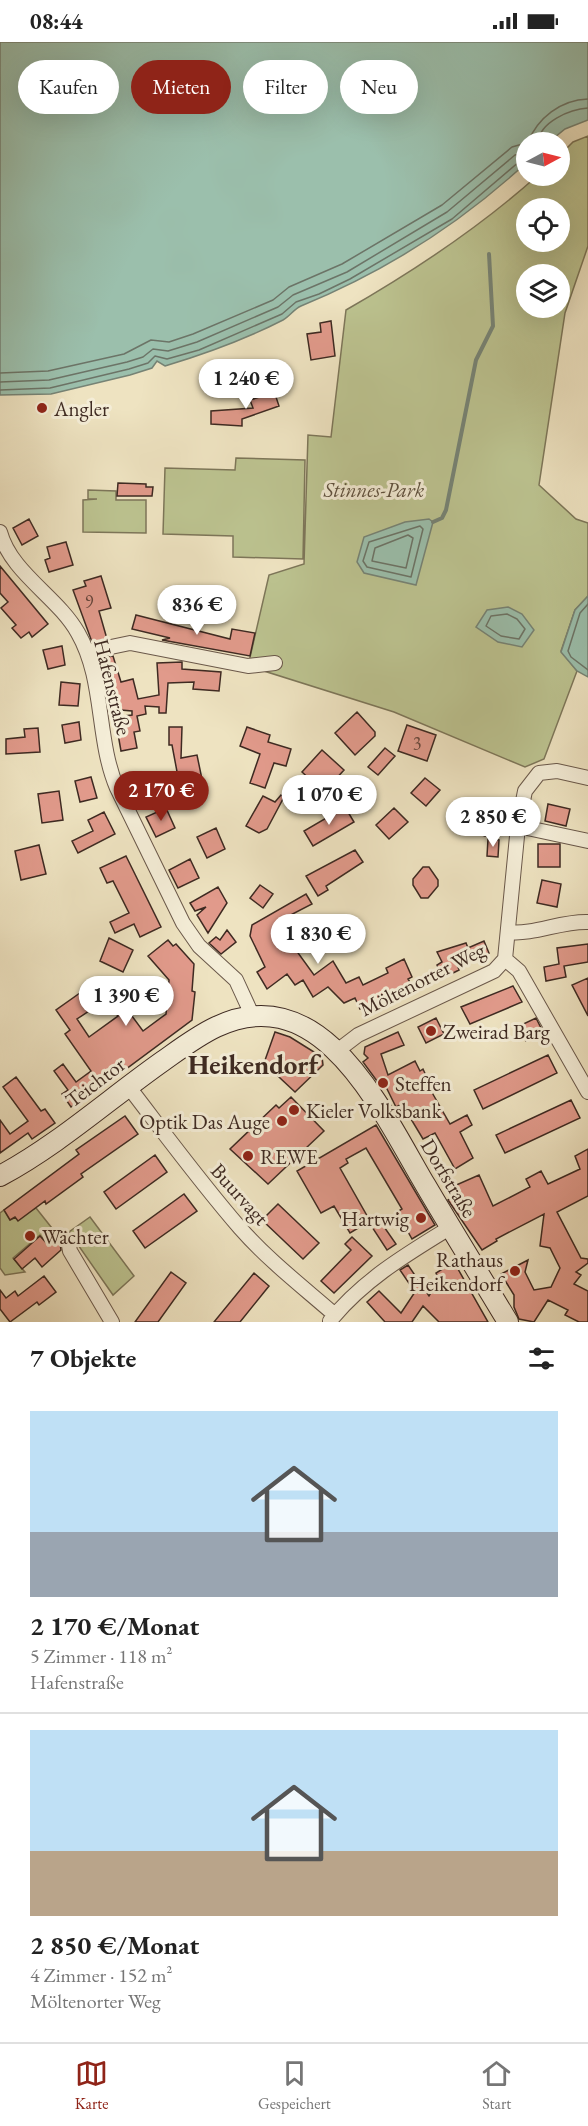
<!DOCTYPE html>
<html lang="de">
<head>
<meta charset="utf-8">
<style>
	body { margin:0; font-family:"EB Garamond",serif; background:#f6f6f6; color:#222; height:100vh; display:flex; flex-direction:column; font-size:22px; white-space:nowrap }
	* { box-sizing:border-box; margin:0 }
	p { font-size:20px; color:#767676 }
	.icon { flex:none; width:33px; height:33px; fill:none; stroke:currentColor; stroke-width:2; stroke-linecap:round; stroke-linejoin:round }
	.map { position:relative; height:1280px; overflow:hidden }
	.sheet { display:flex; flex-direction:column; background:#fff; flex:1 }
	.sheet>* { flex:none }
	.top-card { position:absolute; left:18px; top:18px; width:552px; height:54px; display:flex; gap:12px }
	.needle { width:39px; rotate:83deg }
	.tools { position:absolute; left:516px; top:90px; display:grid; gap:12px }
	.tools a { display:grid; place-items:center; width:54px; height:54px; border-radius:50%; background:#fff; box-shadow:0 6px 24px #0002; font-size:30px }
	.price { position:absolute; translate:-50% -51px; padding:0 14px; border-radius:21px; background:#fff; color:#222; font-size:20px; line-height:39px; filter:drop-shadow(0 2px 3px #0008) }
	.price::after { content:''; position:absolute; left:50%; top:36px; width:18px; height:14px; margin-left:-9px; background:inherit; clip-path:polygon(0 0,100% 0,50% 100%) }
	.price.active { background:#8f2418; color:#fff }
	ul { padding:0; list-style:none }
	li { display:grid; align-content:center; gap:12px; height:318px; padding:0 30px }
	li+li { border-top:2px solid #e0e0e0 }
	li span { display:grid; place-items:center; height:186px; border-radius:0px; color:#555 }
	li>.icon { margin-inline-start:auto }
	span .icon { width:108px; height:108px; fill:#fffc; stroke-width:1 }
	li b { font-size:26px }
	h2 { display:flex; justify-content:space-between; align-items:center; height:72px; padding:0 30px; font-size:26px }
	.pill { padding:0 21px; border-radius:27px; background:#fff; box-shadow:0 6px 24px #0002; font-size:21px; line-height:54px }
	.pill.active { background:#8f2418; color:#fff }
	.status { display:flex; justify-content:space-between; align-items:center; height:42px; padding:0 30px; background:#fff; direction:ltr }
	.status svg { height:16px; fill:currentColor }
	.dock { display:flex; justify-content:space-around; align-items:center; height:84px; border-top:2px solid #e0e0e0; background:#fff; font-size:16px; color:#767676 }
	.dock a { display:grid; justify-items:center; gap:3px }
	.dock .active { color:#8f2418 }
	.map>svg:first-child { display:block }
	.green { fill:#bcc390; stroke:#7d7659; stroke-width:1.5; fill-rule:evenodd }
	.water { fill:#9bbfac; stroke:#768375; stroke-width:1.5 }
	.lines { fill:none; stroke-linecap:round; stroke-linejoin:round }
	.shore { stroke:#6c7467; stroke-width:1.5 }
	.stream { stroke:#768375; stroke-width:4 }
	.building { fill:#e19a8b; stroke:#3e2a22; stroke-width:1.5 }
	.street-casing { stroke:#6a584a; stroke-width:16 }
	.secondary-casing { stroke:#3e2a22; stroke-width:22 }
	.street { stroke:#f4edd7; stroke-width:14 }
	.secondary { stroke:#f4edd7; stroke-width:20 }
	.poi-dot { fill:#8f2418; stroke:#f4edd7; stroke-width:2 }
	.labels { text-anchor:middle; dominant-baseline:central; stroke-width:6; stroke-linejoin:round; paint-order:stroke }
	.number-label { font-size:18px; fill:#67463c }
	.poi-label { font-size:21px; fill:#3e2a22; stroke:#f4edd7; text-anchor:start }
	.park-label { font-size:21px; font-style:italic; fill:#5e503e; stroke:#f4edd7 }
	.street-label { font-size:21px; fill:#3e2a22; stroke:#f4edd7 }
	.district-label { font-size:27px; font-weight:bold; fill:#3e2a22; stroke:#f4edd7 }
</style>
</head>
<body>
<div class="status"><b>08:44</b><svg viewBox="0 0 49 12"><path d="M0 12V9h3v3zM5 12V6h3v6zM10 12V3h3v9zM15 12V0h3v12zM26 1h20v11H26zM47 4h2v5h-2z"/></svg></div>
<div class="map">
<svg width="588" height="1280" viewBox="0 0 588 1280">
	<rect width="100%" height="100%" fill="#eee3c1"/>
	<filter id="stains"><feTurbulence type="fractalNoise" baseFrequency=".00333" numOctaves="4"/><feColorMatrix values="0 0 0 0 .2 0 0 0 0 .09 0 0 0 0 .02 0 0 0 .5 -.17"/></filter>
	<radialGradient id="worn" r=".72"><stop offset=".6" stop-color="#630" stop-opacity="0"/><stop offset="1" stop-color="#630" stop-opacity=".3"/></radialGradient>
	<!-- green -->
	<path class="green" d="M588,94V204L565,271L539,443L576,477L588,481V554L575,568L561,609L577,629L544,717L525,725L394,670L248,624L269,533L304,522L308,393L331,395L346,268C414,229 479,186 537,134H560V113L573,100ZM526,166H560V200H526ZM526,232H560V266H526Z
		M236,416L305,418L303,517L233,515V494L163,492L165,426L235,428Z
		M88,448L116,449V458H146V491L83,490V458L97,457H88Z
		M36,1166L59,1195L49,1203L40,1193L13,1216L25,1230L5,1233L0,1226V1171L4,1168L10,1178Z
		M90,1175L134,1234L113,1253L69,1190Z"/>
	<!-- water -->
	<path class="water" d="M0,0H588V78L565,87L549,100H526V121C460,182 384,230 301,264C294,267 290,274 283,278C246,297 205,312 165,324L157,319L152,326L130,333L51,352L0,353Z
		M429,477L433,480L416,543L364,531L357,520L364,495L405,480Z
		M588,554V635L577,629L561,610L575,568Z
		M508,565L522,572L534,588L522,605L498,600L476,585L487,568Z"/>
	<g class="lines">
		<!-- shore -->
		<path class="shore" d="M528,100C538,76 560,58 588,57
			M538,100C540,80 570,67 588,66
			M0,331L48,329L124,312L151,298L169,300L193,292L273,258L289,245L342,222L442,163L512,105L526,101
			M0,340L49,338L127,320L143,315L153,307L168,309L197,300L278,265L293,253L347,230L447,170L515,113L526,110
			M0,348L50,346L129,327L148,321L155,314L167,317L199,308L282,272L296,260L319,252L350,237L452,177L520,119L526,117
			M420,484L423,487L411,535L367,525L363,519L369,500Z
			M408,493L413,496L406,526L372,519L375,506Z
			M588,562L580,571L568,609L571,615L588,628
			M507,572L517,577L525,587L519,597L501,594L486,584L491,574Z"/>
		<!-- stream -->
		<path class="stream" d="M433,480L442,476L446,468L476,318L493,284L489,212"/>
	</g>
	<!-- building -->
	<path class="building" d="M331,279L335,314L311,318L307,292L321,290L320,281Z
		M272,343L279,364L242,377V384L211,382V369L253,366L250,358L263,354L261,347Z
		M118,441L146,442V445H153L152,454H117Z
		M29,477L38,494L22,503L13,486Z
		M66,500L73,523L49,530L45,518L50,516L47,505Z
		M0,524L48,582L32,595L29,590L21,596L12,586L16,583L1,566L8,560L0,551Z
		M101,534L111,566L99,569L107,597L92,600L73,548L86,544L84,539Z
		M136,573L230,597L232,587L255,591L250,614L162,598L170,596L132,587Z
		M62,604L65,623L48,627L43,608Z
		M113,614L121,640L133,637L138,657L159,653L157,621L182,620V627L221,630L219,649L193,647L194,640L168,641L166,671H159V665L145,664L146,672L137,674L140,689L134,690L137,706L121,709L115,675L132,673V669L109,667L108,659H112L107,615Z
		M61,640L80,642L78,664L59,663Z
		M357,670L375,690V694L355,713L335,691Z
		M79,680L81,698L65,701L62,683Z
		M407,683L436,693L427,719L398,709Z
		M169,685H182L181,716L197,713L204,747L181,751L172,703H169Z
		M247,685L270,693L268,700L291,707L286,724L274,721L265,746L250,741L260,712L240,704Z
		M38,686L40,710L6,712V697L25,695L24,687Z
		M385,706L395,714L378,733L368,725Z
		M322,708L344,728L324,750L302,730Z
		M91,735L97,756L80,760L75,739Z
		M425,736L440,748L426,764L411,751Z
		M59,749L63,778L42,781L38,752Z
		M281,753L284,755L267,787L259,791L246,784L263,754L275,760Z
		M473,756L496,764L485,794L463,786Z
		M548,762L570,767L566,784L545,779Z
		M345,765L354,780L313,804L304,789Z
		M166,766L175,786L156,795L146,775Z
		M394,766L408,780L389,797L376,783Z
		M104,770L115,792L78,811L72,799L93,789L88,778Z
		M216,786L225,807L207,816L197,795Z
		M488,797L499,798L498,815L487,814Z
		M538,802H560V825H538Z
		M39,803L46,832L21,838L15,809Z
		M355,808L363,820L326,844L328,848L318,854L306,834Z
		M126,814L161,885L140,895L134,882L115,891L110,880L129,871L113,839L107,841L100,826Z
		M190,817L199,836L178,846L169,828Z
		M423,825H429L438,838V844L428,856H421L413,843V837Z
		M542,838L561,842L557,865L537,861Z
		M260,843L273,852L263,866L250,856Z
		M218,845L227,861L208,891L197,873L206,865L195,869L190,861Z
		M306,852L312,862L277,880L286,898L288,897L314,933L333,919L346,941L359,935L363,943L388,931L386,926L404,917L412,935L408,937L414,947L399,954L397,949L379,958L377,962L360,967L355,956L344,961L328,945L313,955L303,938L295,943L287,932L267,947L257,930L265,925L250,894L252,883Z
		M227,888L236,900L221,912L209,901L216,895L220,898Z
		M109,896L133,908L123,930L100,919Z
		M168,898L173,904L176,902L194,922L192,949L195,950L192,978L95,1050L94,1048L71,1065L62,1052L68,1048L54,1029L63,1022L76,1040L91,1029L65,992L70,988L56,968L87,946L98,963L77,977L89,995L118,974L111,965L119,960L121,963L128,958L134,967L129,970L143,989L166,972L169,938L148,914Z
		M484,899L489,911L458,925L459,928L443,936L437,923L442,920L437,910L466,901L468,906Z
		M588,902V920L564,924L566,935L546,939L544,925L559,922L557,906Z
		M588,936V974L572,943Z
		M513,944L522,960L470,982L461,965Z
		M436,976L444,992L426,1001L418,985Z
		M536,976L543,990L526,999L519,984Z
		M275,990L290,995L322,1015L323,1023L295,1050L264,1021Z
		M398,990L404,1003L381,1012L388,1033L415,1019L420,1029L423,1027L428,1038L426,1040L450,1082L467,1073L472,1083L460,1090L473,1116L455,1127L435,1091L423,1097L402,1062L396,1065L386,1045L384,1046L379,1037L377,1039L363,1020L368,1016L364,1012L365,1005Z
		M548,1013L557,1031L483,1067L474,1048Z
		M16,1035L41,1069L45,1067L55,1081L32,1097L28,1091L0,1111V1078L10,1092L28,1079L3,1045Z
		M291,1055L324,1089L268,1142L230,1107L276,1063L279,1066Z
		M571,1058L580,1076L505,1111L496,1093Z
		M125,1074L138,1092L81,1132L83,1135L46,1162L45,1159L18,1179L15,1175L10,1178L4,1168L79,1112L76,1108Z
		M376,1083L435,1183L412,1197L397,1170L402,1167L366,1106L346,1117L348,1121L340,1126L370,1179L350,1191L334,1164L321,1171L297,1129Z
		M588,1107V1154L557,1170L581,1216L588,1217V1221L576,1230L581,1233L574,1242L588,1249V1280H579L565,1273L568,1268L548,1258L534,1280L519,1277L514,1265V1253L501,1232L528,1218L525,1230L534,1248L551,1245L560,1226L550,1206L540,1204L544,1172L496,1197L497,1199L482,1208L448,1158L454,1155V1144L479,1133L493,1164L530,1145L526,1137L541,1129L548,1142L580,1127L575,1114Z
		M155,1113L167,1130L116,1167L104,1150Z
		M184,1152L197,1169L145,1206L133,1189Z
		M278,1162L319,1201L303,1217L262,1178Z
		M380,1179L396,1202L387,1208L372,1185Z
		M40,1194L49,1204L59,1195L61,1208L42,1225L35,1216L22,1227L14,1217Z
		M352,1195L372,1214L334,1251L321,1239L351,1208L345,1202Z
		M454,1220L488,1280H439L423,1264L412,1280H385L367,1260L379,1249L401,1271L415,1250L400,1228L408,1223L429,1254L439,1238L436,1231Z
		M171,1230L186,1241L158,1280H135Z
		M254,1231L269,1244L240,1280H214Z
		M44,1234L56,1250L39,1263L37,1260L10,1280L0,1267V1248L6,1256L15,1249L18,1254Z"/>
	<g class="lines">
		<!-- street casing -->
		<g class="street-casing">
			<path id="street" d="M0,490C11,531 58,555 78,591C105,638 96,697 117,746L183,881L199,904L236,938L253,975
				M87,610L130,601L248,624L275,621
				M518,784L588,799
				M508,890C535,893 560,879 588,880
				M505,917L519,929L588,1050
				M337,1009L358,993L494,929L505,917L518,784L525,749L539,731L557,729L588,736
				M128,1044C165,1092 200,1140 240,1186C268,1218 303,1245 335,1273
				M68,1198L70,1209L112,1280
				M330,1279C363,1238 407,1212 451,1185"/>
		</g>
		<!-- secondary casing -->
		<g class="secondary-casing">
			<path id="secondary" d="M0,1134C58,1103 109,1057 163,1019C180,1007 197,994 216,985C323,934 383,1072 426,1144C453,1190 481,1235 508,1280"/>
		</g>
		<!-- street -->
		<use href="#street" class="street"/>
		<!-- secondary -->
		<use href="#secondary" class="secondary"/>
	</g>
	<!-- markers -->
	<g class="poi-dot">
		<circle cx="42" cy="366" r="6"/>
		<circle cx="431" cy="989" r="6"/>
		<circle cx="383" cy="1041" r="6"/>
		<circle cx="294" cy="1068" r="6"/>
		<circle cx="282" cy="1079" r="6"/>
		<circle cx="248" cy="1114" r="6"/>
		<circle cx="421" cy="1176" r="6"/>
		<circle cx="30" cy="1194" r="6"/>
		<circle cx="515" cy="1229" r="6"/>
	</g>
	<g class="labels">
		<!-- number labels -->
		<g class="number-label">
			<text x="89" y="559">9</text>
			<text x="417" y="701">3</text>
		</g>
		<!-- poi labels -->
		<g class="poi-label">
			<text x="54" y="366">Angler</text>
			<text x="443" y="989">Zweirad Barg</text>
			<text x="395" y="1041">Steffen</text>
			<text x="306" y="1068">Kieler Volksbank</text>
			<text x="270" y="1079" text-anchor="end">Optik Das Auge</text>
			<text x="260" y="1114">REWE</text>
			<text x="409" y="1176" text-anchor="end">Hartwig</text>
			<text x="42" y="1194">Wächter</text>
			<text x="503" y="1217" text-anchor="end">Rathaus<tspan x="503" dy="24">Heikendorf</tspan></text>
		</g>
		<!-- park labels -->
		<g class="park-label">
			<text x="374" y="447">Stinnes-Park</text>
		</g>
		<!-- street labels -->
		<g class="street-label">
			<text transform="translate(113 645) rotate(76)">Hafenstraße</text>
			<text transform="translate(422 937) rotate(-27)">Möltenorter Weg</text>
			<text transform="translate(95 1040) rotate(-37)">Teichtor</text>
			<text transform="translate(449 1136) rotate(59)">Dorfstraße</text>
			<text transform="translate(240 1152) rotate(48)">Buurvagt</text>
		</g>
		<!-- district labels -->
		<g class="district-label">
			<text x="253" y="1022">Heikendorf</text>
		</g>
	</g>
	<rect width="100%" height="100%" filter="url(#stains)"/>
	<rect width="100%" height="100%" fill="url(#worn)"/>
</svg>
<div class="tools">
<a><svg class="needle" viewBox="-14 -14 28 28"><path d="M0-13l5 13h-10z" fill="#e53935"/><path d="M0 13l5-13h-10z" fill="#767676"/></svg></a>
<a><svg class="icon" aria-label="locate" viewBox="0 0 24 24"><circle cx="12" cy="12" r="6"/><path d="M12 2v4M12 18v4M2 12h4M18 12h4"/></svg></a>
<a><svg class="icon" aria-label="layers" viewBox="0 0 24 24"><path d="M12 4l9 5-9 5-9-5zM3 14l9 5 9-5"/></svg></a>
</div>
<b class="price" style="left:246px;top:368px">1 240 €</b>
<b class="price" style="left:197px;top:594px">836 €</b>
<b class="price active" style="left:161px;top:780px">2 170 €</b>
<b class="price" style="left:329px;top:784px">1 070 €</b>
<b class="price" style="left:493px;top:806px">2 850 €</b>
<b class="price" style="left:318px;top:923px">1 830 €</b>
<b class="price" style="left:126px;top:985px">1 390 €</b>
<div class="top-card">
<a class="pill">Kaufen</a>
<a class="pill active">Mieten</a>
<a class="pill">Filter</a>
<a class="pill">Neu</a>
</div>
</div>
<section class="sheet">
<h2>7 Objekte<svg class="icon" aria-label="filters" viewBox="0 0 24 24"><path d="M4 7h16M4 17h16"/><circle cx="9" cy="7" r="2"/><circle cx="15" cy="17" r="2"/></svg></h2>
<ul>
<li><span style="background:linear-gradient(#bfe0f5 65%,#9aa5b1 0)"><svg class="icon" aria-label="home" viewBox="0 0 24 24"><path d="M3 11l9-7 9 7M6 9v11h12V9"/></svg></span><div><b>2 170 €/Monat</b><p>5 Zimmer · 118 m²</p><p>Hafenstraße</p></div></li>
<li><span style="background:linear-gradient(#bfe0f5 65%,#b9a48a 0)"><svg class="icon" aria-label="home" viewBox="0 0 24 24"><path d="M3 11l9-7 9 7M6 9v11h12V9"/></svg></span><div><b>2 850 €/Monat</b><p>4 Zimmer · 152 m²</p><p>Möltenorter Weg</p></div></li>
</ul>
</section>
<nav class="dock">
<a class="active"><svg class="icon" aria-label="map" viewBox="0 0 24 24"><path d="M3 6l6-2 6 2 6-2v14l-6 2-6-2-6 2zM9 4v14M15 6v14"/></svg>Karte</a>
<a><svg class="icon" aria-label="saved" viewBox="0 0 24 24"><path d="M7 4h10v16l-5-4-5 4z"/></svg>Gespeichert</a>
<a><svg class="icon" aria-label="home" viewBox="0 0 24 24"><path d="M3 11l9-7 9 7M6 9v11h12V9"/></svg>Start</a>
</nav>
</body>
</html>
